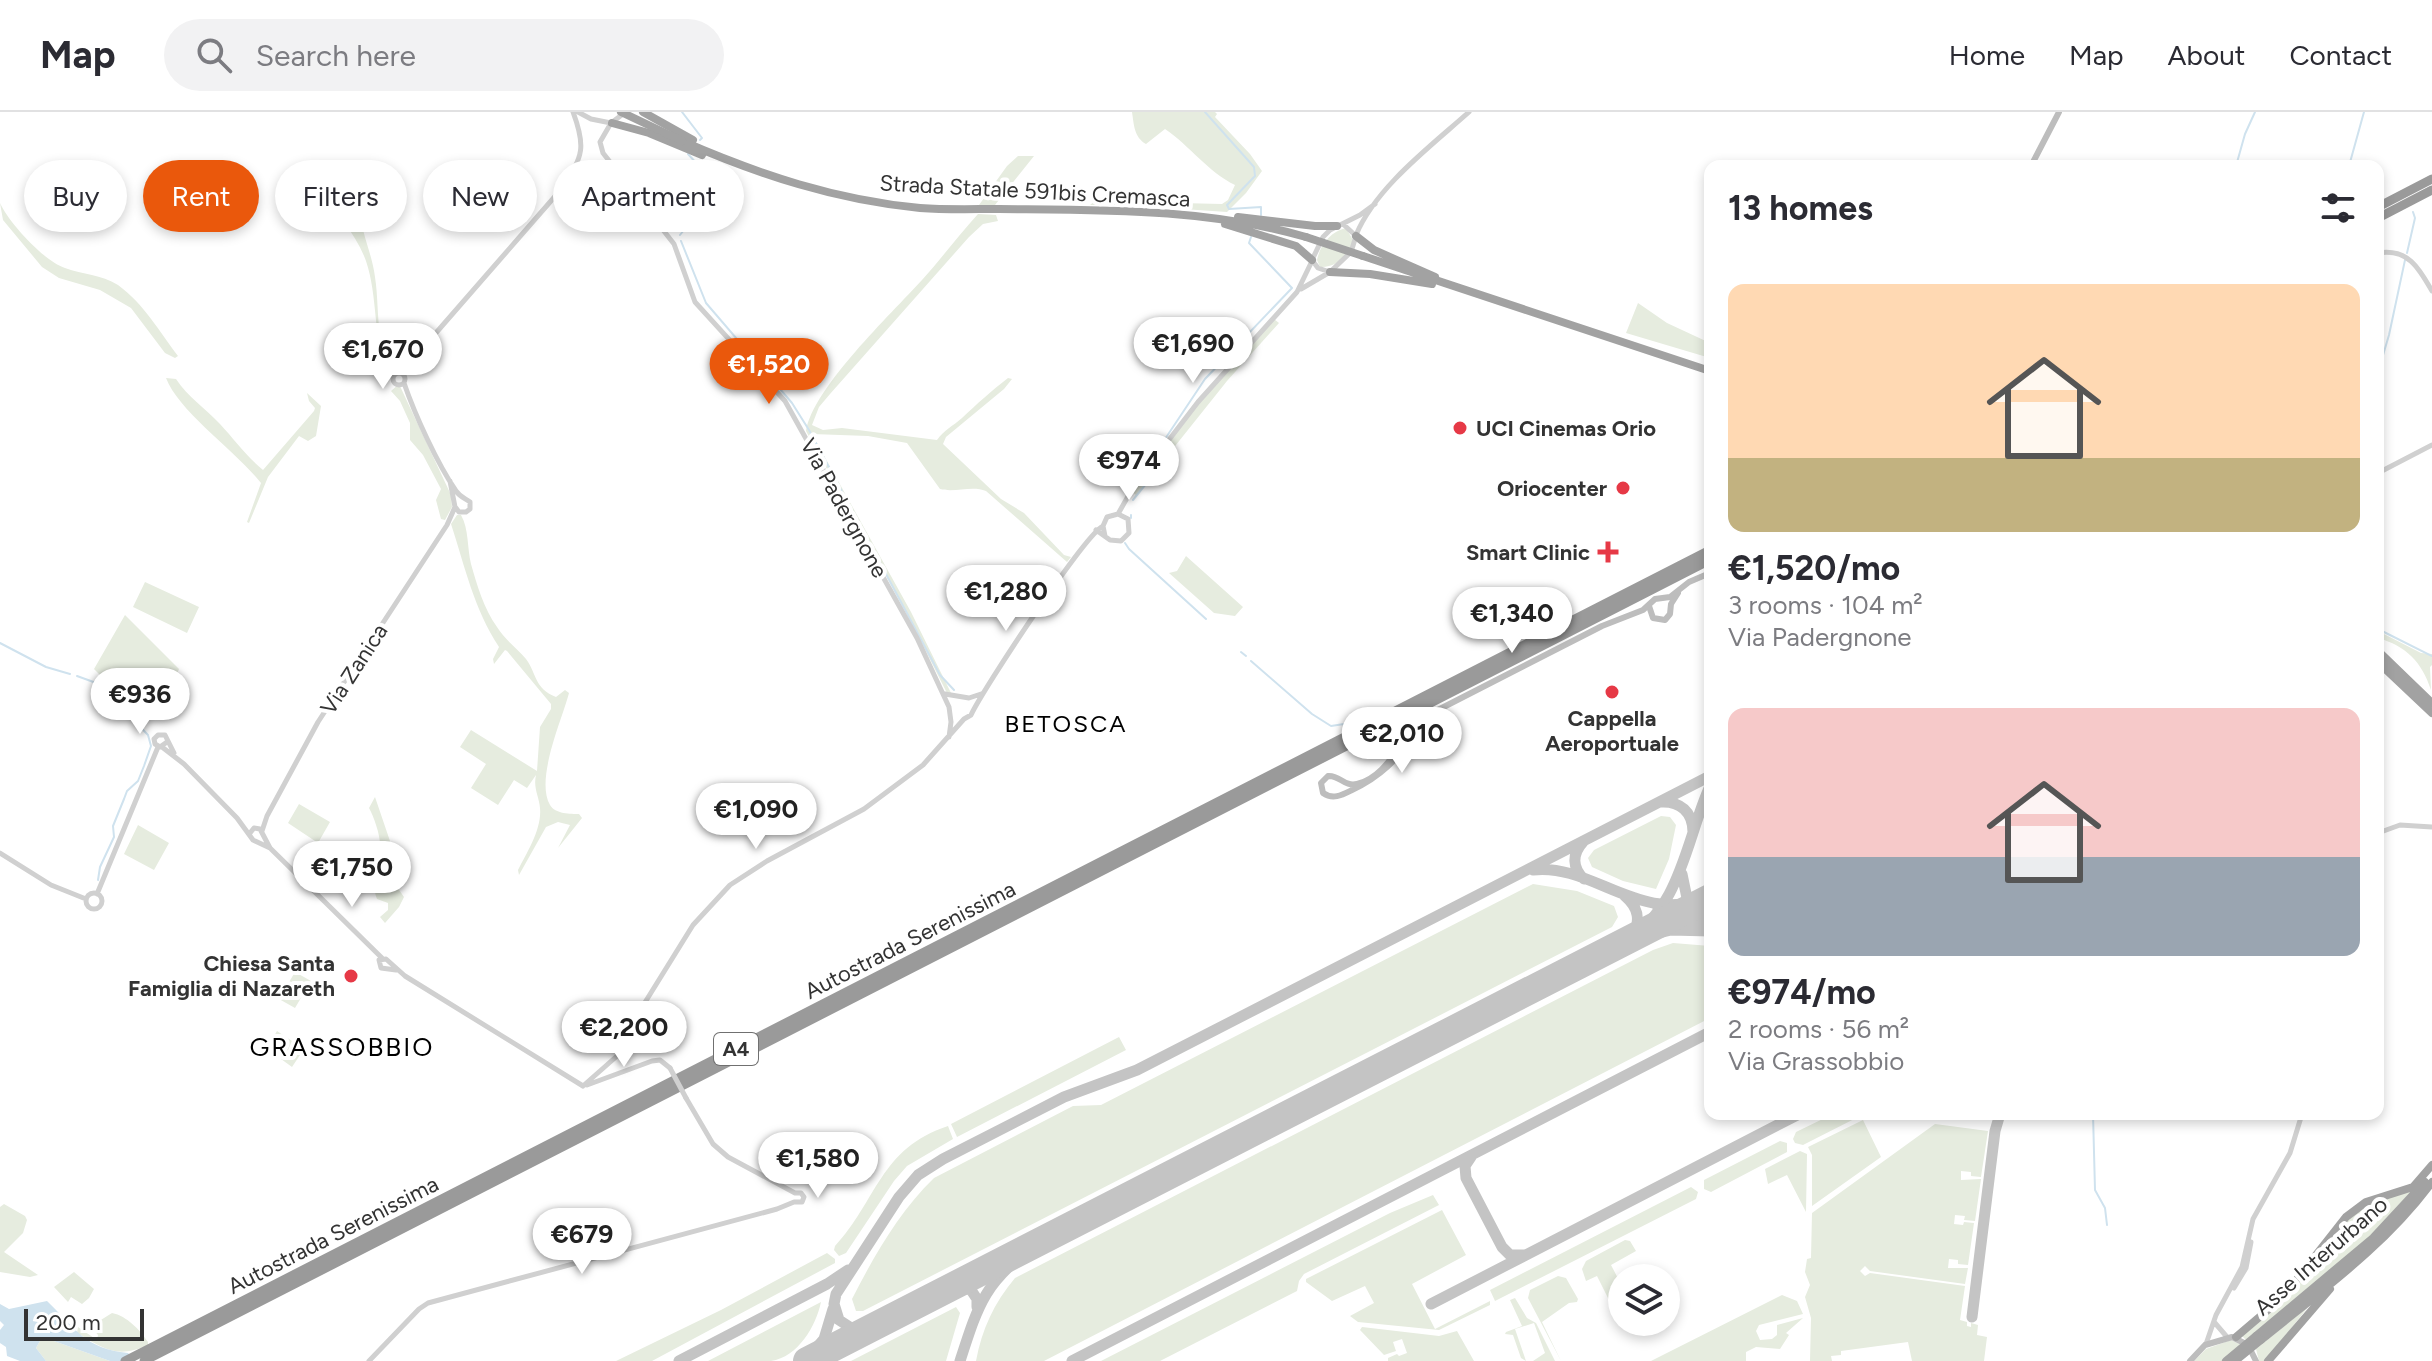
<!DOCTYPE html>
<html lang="en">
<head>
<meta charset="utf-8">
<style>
	body { margin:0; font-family:Figtree,sans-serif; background:#f2f2f3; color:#2b2b33; height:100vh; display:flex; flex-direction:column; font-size:30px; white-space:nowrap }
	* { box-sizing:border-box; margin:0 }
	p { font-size:26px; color:#7c7c81 }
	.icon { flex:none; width:44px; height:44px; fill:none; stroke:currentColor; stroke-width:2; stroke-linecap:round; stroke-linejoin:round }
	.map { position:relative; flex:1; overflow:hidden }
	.side { position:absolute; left:1704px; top:48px; width:680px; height:960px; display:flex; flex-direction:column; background:#fff; border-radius:16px; box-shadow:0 4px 12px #0003 }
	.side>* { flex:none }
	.top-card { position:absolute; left:24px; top:48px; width:760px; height:72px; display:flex; gap:16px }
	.fabs { position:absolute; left:1608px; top:1152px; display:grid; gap:16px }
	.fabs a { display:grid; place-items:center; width:72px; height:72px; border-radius:50%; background:#fff; box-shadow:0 4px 12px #0003; font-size:40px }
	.scale { position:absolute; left:24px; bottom:20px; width:120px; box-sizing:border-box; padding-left:8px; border:4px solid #333; border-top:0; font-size:22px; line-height:28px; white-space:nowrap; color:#333; -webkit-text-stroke:6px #fff; paint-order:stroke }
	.price { position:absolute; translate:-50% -68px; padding:0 18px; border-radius:28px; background:#fff; color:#222; font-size:26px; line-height:52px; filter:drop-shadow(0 2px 4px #0008) }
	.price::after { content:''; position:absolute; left:50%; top:48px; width:24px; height:18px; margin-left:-12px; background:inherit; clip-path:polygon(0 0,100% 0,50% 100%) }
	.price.selected { background:#ea580c; color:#fff }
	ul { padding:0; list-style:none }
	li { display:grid; align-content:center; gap:16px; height:424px; padding:0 24px }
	li span { display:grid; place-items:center; height:248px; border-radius:16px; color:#555 }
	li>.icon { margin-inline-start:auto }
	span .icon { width:144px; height:144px; fill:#fffc; stroke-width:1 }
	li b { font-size:34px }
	h2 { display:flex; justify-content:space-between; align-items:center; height:96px; padding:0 24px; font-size:34px }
	.chip { padding:0 28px; border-radius:36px; background:#fff; box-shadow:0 4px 12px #0003; font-size:28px; line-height:72px }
	.chip.selected { background:#ea580c; color:#fff }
	header { display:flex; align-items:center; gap:48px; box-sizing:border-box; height:112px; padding:0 40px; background:#fff; border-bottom:2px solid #e1e1e2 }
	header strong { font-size:38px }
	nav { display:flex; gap:44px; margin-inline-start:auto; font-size:28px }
	.search { width:560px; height:72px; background:#f2f2f3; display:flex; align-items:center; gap:20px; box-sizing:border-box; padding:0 28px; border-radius:44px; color:#7c7c81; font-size:30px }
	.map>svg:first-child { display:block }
	.green { fill:#e6ecdf }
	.water { fill:#cfe2ee }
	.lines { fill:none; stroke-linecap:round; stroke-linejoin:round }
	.stream { stroke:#cfe2ee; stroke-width:2 }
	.taxiway { stroke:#c4c4c4; stroke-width:11 }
	.runway { stroke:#c4c4c4; stroke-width:28 }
	.tertiary { stroke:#d0d0d0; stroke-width:5 }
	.secondary { stroke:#bdbdbd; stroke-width:6 }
	.trunk { stroke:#a2a2a2; stroke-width:8 }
	.motorway { stroke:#9a9a9a; stroke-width:9 }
	.tertiary-bridge { stroke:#d0d0d0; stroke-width:5 }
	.trunk-bridge { stroke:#a2a2a2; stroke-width:8 }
	.poi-dot { fill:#e63946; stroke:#fff; stroke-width:3 }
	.labels { text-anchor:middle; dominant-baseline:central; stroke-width:8; stroke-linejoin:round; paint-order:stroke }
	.shield { fill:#fff; stroke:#707070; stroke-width:2 }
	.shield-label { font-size:20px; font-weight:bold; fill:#333 }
	.street-label { font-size:22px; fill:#333; stroke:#fff }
	.poi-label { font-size:22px; font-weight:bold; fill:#333; stroke:#fff; text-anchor:end }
	.neighbourhood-label { font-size:24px; letter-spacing:2px; fill:#000; stroke:#fff }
	.quarter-label { font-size:26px; letter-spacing:2px; fill:#000; stroke:#fff }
</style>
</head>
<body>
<header>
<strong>Map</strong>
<div class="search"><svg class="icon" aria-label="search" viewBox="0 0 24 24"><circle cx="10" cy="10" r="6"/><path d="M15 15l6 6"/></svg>Search here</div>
<nav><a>Home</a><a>Map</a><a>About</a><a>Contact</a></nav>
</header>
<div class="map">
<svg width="2432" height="1249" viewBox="0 0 2432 1249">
	<rect width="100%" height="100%" fill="#fff"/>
	<!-- green -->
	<path class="green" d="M1132,0H1215L1217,2L1215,5L1250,42L1262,59L1246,81L1227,100L1124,93H1090L1095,89L1222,92L1228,88L1235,73C1208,60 1190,34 1165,17L1146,32C1134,25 1134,13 1132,0Z
		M1018,44H1034L995,93H979L1007,54Z
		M356,89L360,92C359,117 372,140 375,165C378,184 377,203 380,222C382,234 388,247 386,259C373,223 378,185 366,149C361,135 353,123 345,111Z
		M0,91C9,111 44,149 65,156C83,163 101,162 118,173C144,192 159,219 178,244L175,246L165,241L131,196L100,178L59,166L42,155L3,108Z
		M978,102L996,103L998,109L983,112L969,125L830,282L819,295L812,313L823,318L842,316L937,328C944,318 953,314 962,306C977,292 991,279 1008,266L1012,267L1004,277L946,325L943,332L1001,387L1024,401L1064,443L1071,445L1067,450L986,379C972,373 955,381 940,377L907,331L868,324L812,322L911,500L951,581L948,583L908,504L806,319C813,276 891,202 922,168C941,147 958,124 978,102Z
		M1346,116L1353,128C1349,143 1336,156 1320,155L1317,148C1320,133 1331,119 1346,116Z
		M1638,191L1667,211L1710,231V246L1626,221Z
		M1274,207L1279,211L1227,269L1136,383L1132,380L1140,368L1198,291Z
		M166,266L176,267C188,285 205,296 220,312C234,327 246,344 263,358L314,299L315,296L309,289L307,281L321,294L316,324L308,329L299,324L268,365L249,411L247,410L261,371C236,339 179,300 166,266Z
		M399,272L451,383L452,395L445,408L441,407L436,388L441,377L423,343L410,328V311L400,289L391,279Z
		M457,403H461C469,417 467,436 471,452C477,473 484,497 497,515C505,528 517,536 526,547C537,562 534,576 556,585L565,578L569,581C562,608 535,667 550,693C555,702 571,702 579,702L582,706L558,736L570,713L558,710L546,715L519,763L518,758C527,740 542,717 540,696C539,684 533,676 536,663L527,676L514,668L498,693L471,676L486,652L460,635L471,618L537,659L540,615L551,597V592L507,539L505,538L494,552L493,547L499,535C474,497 465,455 451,412Z
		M1186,444L1243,495L1235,504L1214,501L1169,461L1177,459Z
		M145,470L199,495L187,521L133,495Z
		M125,503L179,557L173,572L150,602L145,605L140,603L94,557Z
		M2378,519L2421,541L2432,542V553L2430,555L2431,578C2422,550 2406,534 2378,526Z
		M375,685L391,732L383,755L404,785L399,795L385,811L380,805L388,798V791L377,787C371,775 378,748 380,735C381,725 374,705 369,696Z
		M299,692L330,710L318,731L288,711Z
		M1661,704L1670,705L1676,713L1669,747L1656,777L1623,769L1592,755L1588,746L1594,738Z
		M138,713L169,731L154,758L124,742Z
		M1533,772L1577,779L1614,794L1618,805L1612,815L863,1199H856L852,1187C874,1144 899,1100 934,1066L1073,994L1101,993Z
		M1673,831L1710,834V906L1044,1249H976C982,1217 994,1191 1015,1166L1653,838Z
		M295,860L311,869L295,896L279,887Z
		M277,919L304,937L292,955L281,947L283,943L264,930L265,928L270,931Z
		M1119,925L1126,938L957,1025L951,1012Z
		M1833,1002H1864L1803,1033L1795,1031L1793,1027L1796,1020Z
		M1863,1008L1881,1045L1812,1094V1043L1808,1035Z
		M1935,1012L1988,1019L1981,1065L1971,1064V1060L1961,1059V1068L1981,1067L1975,1109L1964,1108L1965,1104L1955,1103L1954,1112L1963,1113L1964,1110L1974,1111L1968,1153L1958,1152V1148L1949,1147L1948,1156H1968L1965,1172L1870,1159L1865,1154L1860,1159L1865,1164L1870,1161L1965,1174L1960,1208L1967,1210V1214L1971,1215V1211L1978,1213L1977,1223L1987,1225L1984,1249H1912L1908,1230L1841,1239V1243L1831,1244L1832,1249H1810L1811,1206L1805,1185L1810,1173L1805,1160L1807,1147L1811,1146L1812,1101Z
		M948,1014L953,1027L907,1054L894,1069L846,1141L839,1144L834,1138L835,1134C877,1089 880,1036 948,1014Z
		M1780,1029L1787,1031V1040L1711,1080L1704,1077V1068Z
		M1800,1039L1807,1042L1806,1100L1787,1063L1768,1072L1765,1057Z
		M1691,1075L1698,1080L1696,1087L1495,1189L1490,1178Z
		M2414,1078L2370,1126L2246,1228L2242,1224L2256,1213L2343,1110L2366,1093Z
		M1433,1083L1439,1093L1304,1162L1299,1169L1297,1179L1160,1249H1101L1390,1101Z
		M4,1092L25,1104L27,1108L23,1121L4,1140L38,1163L30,1165L0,1160V1095Z
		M1442,1098L1466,1143L1412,1172L1435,1217L1490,1189V1193L1439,1218L1358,1210L1350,1204L1374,1191L1365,1174L1332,1189L1306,1170V1167Z
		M1625,1128L1630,1129L1636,1139L1611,1153L1622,1174V1201L1617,1204L1597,1164L1586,1169L1582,1157L1586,1149Z
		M827,1141L835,1147V1151L652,1249H616L721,1198Z
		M74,1160L94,1177L89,1186L82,1192L71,1185L68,1190L54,1175Z
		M1558,1164L1566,1166L1578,1187L1577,1190L1569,1191L1542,1210L1561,1249L1528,1186L1530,1178Z
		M1782,1183L1797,1189L1803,1202L1759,1213L1756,1219L1760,1228L1772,1227L1777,1223V1213L1803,1206L1786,1221L1789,1223L1780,1237L1756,1235L1746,1240V1249H1651Z
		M1515,1186L1527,1206L1536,1211L1555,1249H1533L1545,1241L1534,1211L1515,1217L1526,1249L1521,1246L1513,1223L1505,1222L1506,1220L1522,1214L1510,1188Z
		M821,1190C816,1214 798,1245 771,1249C751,1249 728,1249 708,1249Z
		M956,1195L960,1201L946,1249H851Z
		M2308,1195L2265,1249H2259L2256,1237Z
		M112,1201C127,1204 140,1218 148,1230V1233C117,1247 104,1237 77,1221L78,1215L97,1228L98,1223L93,1217L96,1211Z
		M1362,1215L1439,1224L1457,1219L1474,1249H1388V1246L1397,1242L1399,1244L1407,1241L1402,1227L1393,1230L1396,1239L1384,1243L1360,1218Z
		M41,1227L51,1228L110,1249H46L36,1236Z
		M2231,1228L2241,1233L2222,1249H2194L2206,1237Z"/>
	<!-- water -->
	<path class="water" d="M47,1189C75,1216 85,1237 128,1241L136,1249H110L51,1228L41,1227L36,1236L46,1249H20L7,1244L6,1235L0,1231V1218L4,1213L0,1209V1192L9,1197Z"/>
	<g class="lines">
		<!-- stream -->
		<path class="stream" d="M682,0L702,26L700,28
			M1205,0L1254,55L1255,64L1227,93L1229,97L1261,95V103
			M2236,54L2245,22L2255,0
			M2349,54L2364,0
			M680,123L718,75L688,42
			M681,129L706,191L792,291L809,318L940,563L954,578
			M2407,141L2415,106L2413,100
			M2378,260L2389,223L2405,148
			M1133,367L1165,327L1205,267L1292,176L1249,131L1251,125
			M1133,388L1158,357
			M1131,406V403
			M1125,431L1129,437L1206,507
			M2378,517L2432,544
			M0,531L46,555L70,562
			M1241,540L1246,544
			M1251,549L1312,602L1331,614L1344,612
			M77,564L99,572L148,623L151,634L144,654L138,669L127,679L124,687L113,714L114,725L100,755L98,768
			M1357,636L1364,644L1391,625
			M2093,1002L2095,1078L2105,1096L2107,1113"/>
		<!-- taxiway -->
		<path class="taxiway" d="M1661,690C1680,689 1693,700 1693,720
			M1583,730C1572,742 1572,756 1584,767
			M1533,758C1594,751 1638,814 1710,785
			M1682,762L1688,791L1706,813
			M1625,784C1639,796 1641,809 1632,825
			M1658,797L1705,815
			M1638,826L1671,818L1710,819
			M1625,829C1682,795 1685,730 1710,674
			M1471,1045L1465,1054L1466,1066L1502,1135L1510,1143H1524
			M953,1174L971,1178L977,1187V1195
			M1431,1192L1799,1002
			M1972,1205L1995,1019L2000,1002
			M870,1217L856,1219L839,1208L834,1192L836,1182L899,1085L918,1063L943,1047L1064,985L1137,958L1710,664
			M679,1249L827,1172L848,1158
			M805,1249L824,1227L833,1197
			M960,1249C979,1190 985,1170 1036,1132
			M1072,1249L1710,920"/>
		<!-- runway -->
		<path class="runway" d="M807,1249L1710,786"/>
		<!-- tertiary -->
		<path class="tertiary" d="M578,0L591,7L611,11L623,2
			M611,11L600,30L603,41L674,132L695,190L785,289L917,526L949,595L951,610L949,625
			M1343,112L1356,124L1351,140L1330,160L1318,156L1312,148L1323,125L1330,118L1360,103L1375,92
			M1356,123C1376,75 1431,34 1469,0
			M2378,141C2408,136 2419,156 2432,179
			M1301,177L1330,160
			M393 267a6 6 0 1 1 12 0a6 6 0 1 1-12 0Z
			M401,261L564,74C583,43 586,35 573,0
			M404,271C415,303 437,351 456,379C460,385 465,386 470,390V397L466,400H459L456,396
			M2378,361L2432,333
			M1118,402L1135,372L1198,290L1297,180L1312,149
			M1096,418L1110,428L1121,429L1129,421L1128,407L1118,402L1107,405L1103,414L1105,424
			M945,582L969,586L981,582
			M167,630L160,635L155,632L154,627L158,623H165L174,641
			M162,635L184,652L237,706L253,728L270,736L382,846
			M262,719L267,704L318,610L447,413L455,395L450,369
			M250,721L254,716L260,717L270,736
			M2378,721L2400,713L2432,715
			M0,741L51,773L86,787
			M86 789a8 8 0 1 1 16 0a8 8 0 1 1-16 0Z
			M97,782L158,635
			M396,858L381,856L379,848L386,847L405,864L583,974
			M587,973L652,949L660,948L670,956
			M583,974L617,944L644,892L693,813L730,773L767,749L864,697L923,653L964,607L971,603C983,577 1084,424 1103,414
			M2234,1176L2246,1156L2251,1130
			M2215,1211L2227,1225
			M2206,1232L2216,1203L2242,1155L2253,1107L2290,1041L2302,1002
			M369,1249L419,1197L428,1191L777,1097L794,1090H802L804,1085L801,1081H795L728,1045L713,1032L686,986"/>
		<!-- secondary -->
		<path class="secondary" d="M2031,54L2059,0
			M1649,494L1653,506L1665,508L1670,502L1671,492L1678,481
			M1436,599C1405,632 1395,658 1352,678C1342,683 1333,688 1323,681L1321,671L1328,664C1340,663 1344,675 1357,672C1391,664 1402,619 1430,602L1602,514L1643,498L1655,487L1670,485L1689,470L1710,461
			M2190,1249L2205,1233L2232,1225L2248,1233L2256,1249"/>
		<!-- trunk -->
		<path class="trunk" d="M643,0L693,28
			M612,11L649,21L702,43
			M682,29C760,63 836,88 920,96C947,98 973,97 999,97C1102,98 1207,96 1306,125
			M1238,105L1315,114H1337
			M1225,112L1296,134L1312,148
			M1356,124L1374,138L1435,165
			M1363,144L1710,259
			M1330,160L1370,162L1432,172
			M2378,539L2432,591
			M2378,550L2432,601
			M2256,1224L2373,1126L2425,1070
			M2236,1225L2283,1185L2346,1105L2366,1090L2413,1075L2432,1053
			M2261,1228C2321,1179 2386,1133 2432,1070
			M2268,1249L2330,1177"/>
		<!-- motorway -->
		<path class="motorway" d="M2378,95L2432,67
			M2378,106L2432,78
			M125,1249L1710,438
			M144,1249L1710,448"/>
		<!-- tertiary-bridge -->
		<path class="tertiary-bridge" d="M670,956L686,986"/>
		<!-- trunk-bridge -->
		<path class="trunk-bridge" d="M621,0L682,29
			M1306,125L1363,144
			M2226,1249L2256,1224
			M2235,1249L2261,1228"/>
	</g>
	<!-- markers -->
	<g class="poi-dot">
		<circle cx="1460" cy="316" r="8"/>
		<circle cx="1623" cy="376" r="8"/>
		<path d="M1604 428h8v8h8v8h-8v8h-8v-8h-8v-8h8z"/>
		<circle cx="1612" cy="580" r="8"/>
		<circle cx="351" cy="864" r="8"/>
	</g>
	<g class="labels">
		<!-- shield labels -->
		<rect class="shield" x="714" y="921" width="44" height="32" rx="6"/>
		<g class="shield-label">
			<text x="736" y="937">A4</text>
		</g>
		<!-- street labels -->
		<g class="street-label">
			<text transform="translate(1035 79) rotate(3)">Strada Statale 591bis Cremasca</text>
			<text transform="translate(844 396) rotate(61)">Via Padergnone</text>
			<text transform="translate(354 557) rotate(-57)">Via Zanica</text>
			<text transform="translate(910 828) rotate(-27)">Autostrada Serenissima</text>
			<text transform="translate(333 1123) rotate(-27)">Autostrada Serenissima</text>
			<text transform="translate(2321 1144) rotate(-41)">Asse Interurbano</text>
		</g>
		<!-- poi labels -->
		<g class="poi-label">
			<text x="1476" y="316" text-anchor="start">UCI Cinemas Orio</text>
			<text x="1607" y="376">Oriocenter</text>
			<text x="1590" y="440">Smart Clinic</text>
			<text x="1612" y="606" text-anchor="middle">Cappella<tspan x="1612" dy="25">Aeroportuale</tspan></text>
			<text x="335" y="851">Chiesa Santa<tspan x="335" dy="25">Famiglia di Nazareth</tspan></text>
		</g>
		<!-- neighbourhood labels -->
		<g class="neighbourhood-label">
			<text x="1066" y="611">BETOSCA</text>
		</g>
		<!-- quarter labels -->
		<g class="quarter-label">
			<text x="342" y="935">GRASSOBBIO</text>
		</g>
	</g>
</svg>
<div class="fabs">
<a><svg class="icon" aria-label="layers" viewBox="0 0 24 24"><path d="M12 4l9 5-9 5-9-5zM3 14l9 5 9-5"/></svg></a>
</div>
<div class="scale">200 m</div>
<b class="price" style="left:1193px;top:273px">€1,690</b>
<b class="price" style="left:383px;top:279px">€1,670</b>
<b class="price selected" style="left:769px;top:294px">€1,520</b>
<b class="price" style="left:1129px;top:390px">€974</b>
<b class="price" style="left:1006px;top:521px">€1,280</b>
<b class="price" style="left:1512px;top:543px">€1,340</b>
<b class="price" style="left:140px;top:624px">€936</b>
<b class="price" style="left:1402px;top:663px">€2,010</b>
<b class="price" style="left:756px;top:739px">€1,090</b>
<b class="price" style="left:352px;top:797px">€1,750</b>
<b class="price" style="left:624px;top:957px">€2,200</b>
<b class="price" style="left:818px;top:1088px">€1,580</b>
<b class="price" style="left:582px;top:1164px">€679</b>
<div class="top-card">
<a class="chip">Buy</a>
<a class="chip selected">Rent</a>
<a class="chip">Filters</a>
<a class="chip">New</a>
<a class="chip">Apartment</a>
</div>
<section class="side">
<h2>13 homes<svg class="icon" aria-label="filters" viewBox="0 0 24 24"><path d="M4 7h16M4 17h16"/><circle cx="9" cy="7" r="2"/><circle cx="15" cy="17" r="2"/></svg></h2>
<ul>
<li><span style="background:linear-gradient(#ffd9b3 70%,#c2b280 0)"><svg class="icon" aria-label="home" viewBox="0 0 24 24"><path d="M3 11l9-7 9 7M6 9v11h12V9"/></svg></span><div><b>€1,520/mo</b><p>3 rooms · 104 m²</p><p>Via Padergnone</p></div></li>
<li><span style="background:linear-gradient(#f6c9c9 60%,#9aa5b1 0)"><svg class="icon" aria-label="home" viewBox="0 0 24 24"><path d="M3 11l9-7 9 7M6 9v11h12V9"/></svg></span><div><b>€974/mo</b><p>2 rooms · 56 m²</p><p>Via Grassobbio</p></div></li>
</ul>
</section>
</div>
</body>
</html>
